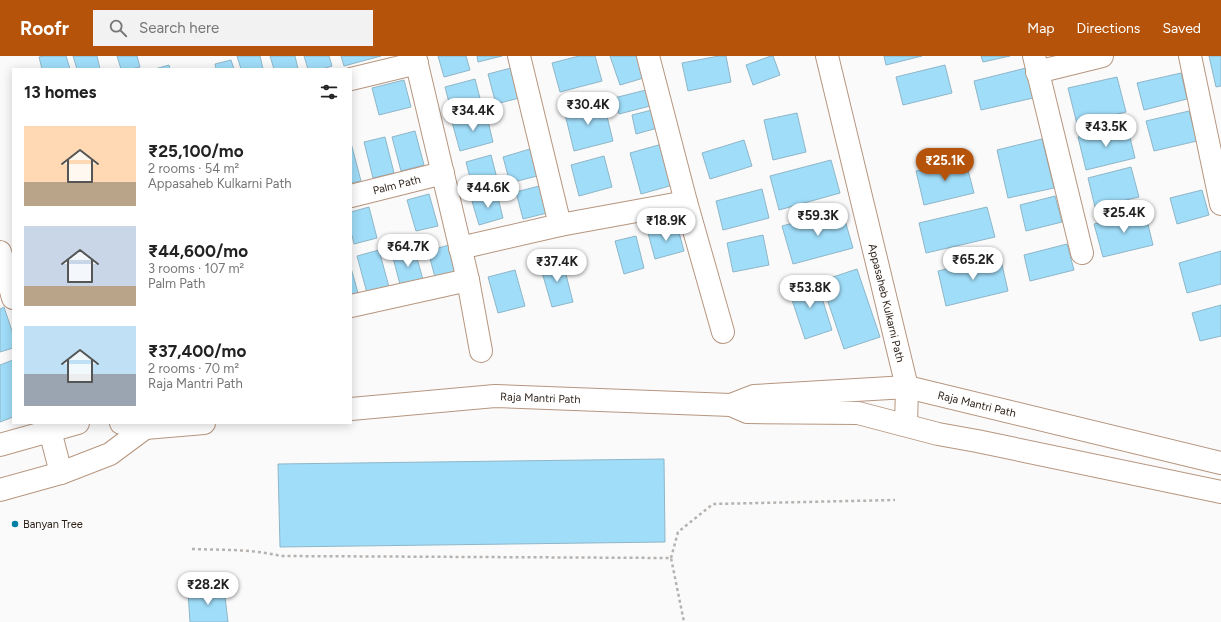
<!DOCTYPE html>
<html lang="en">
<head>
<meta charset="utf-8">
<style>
	body { margin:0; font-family:Figtree,sans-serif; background:#f2f2f2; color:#222; height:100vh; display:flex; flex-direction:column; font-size:15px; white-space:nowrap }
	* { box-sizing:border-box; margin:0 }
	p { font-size:13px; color:#767676 }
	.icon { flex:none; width:22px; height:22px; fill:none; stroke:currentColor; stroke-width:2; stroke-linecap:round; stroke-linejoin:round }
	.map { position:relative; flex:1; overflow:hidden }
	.details { position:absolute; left:12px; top:12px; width:340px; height:356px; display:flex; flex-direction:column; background:#fff; border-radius:0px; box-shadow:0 2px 10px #0003 }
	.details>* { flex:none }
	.price { position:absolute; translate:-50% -34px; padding:0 9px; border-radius:14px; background:#fff; color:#222; font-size:13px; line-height:26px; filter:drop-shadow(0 1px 2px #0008) }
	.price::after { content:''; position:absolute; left:50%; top:24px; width:12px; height:9px; margin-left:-6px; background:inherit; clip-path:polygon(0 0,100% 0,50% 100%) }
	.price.active { background:#b45309; color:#fff }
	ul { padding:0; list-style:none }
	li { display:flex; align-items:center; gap:12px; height:100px; padding:0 12px }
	li span { display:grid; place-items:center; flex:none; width:112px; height:80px; border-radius:0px; color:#555 }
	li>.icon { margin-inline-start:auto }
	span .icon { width:48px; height:48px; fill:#fffc; stroke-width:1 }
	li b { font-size:17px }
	h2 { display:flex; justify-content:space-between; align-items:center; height:48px; padding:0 12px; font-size:17px }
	header { display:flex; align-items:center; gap:24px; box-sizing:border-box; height:56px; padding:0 20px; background:#b45309; color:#fff }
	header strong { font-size:19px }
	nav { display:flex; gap:22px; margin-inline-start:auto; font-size:14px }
	.search { width:280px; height:36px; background:#f2f2f2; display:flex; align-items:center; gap:10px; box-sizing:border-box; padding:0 14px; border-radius:0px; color:#767676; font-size:15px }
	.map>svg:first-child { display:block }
	.building { fill:#a0ddf9; stroke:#8eb6c8 }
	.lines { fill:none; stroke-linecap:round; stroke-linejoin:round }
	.minor-casing { stroke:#b6967f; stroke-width:24 }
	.major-casing { stroke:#b6967f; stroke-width:24 }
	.path { stroke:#b6b2af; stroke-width:2.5; stroke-dasharray:3 3; stroke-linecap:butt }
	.minor { stroke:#fff; stroke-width:22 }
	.major { stroke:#fff; stroke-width:22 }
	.poi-dot { fill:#017ea4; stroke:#fafafa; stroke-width:1.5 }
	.labels { text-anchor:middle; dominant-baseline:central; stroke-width:4; stroke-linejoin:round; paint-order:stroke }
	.street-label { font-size:11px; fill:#291d14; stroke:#fafafa }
	.poi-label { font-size:11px; fill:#291d14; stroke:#fafafa; text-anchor:start }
</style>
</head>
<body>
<header>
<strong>Roofr</strong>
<div class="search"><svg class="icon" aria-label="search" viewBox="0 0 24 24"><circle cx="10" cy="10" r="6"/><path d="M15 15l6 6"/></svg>Search here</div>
<nav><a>Map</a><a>Directions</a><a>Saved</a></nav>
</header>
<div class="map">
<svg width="1221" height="566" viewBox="0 0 1221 566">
	<rect width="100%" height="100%" fill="#fafafa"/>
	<!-- building -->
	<path class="building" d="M44,0H66L70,13H42L39,1Z
		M73,0H97L100,13H77Z
		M117,0H137L140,11L131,13H121Z
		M237,0H260L263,13H241Z
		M270,0H295L298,13H274Z
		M304,0H329L332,10L322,13H308Z
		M341,0H381L344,10Z
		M438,0H466L470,14L444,21Z
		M477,0H502L478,6Z
		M579,0H595L602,25L560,36L552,7Z
		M610,0H640L647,21L620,29Z
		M719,0H726L731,26L688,35L682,7Z
		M771,0H773L780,19L753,29L746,9Z
		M884,0H922L886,9Z
		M981,0H1010L983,6Z
		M1209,0H1221V30L1216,31Z
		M231,4L234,13H216L215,8Z
		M169,9L170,13H155Z
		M945,9L952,37L903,49L896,21Z
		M515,11L523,41L496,48L488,18Z
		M1026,12L1033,42L981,54L974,25Z
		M1181,17L1187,43L1144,54L1137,27Z
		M1117,21L1126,56L1077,68L1068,32Z
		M475,23L481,46L451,54L445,31Z
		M404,24L411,51L379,59L372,32Z
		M646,34L650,50L619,58L614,42Z
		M603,44L613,85L574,95L564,54Z
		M656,53L661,71L636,78L632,59Z
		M1189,55L1197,85L1154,95L1146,65Z
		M486,57L493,86L460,95L452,66Z
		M797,57L806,96L773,104L764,64Z
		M1127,69L1135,102L1086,114L1078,81Z
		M415,75L424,109L401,115L392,81Z
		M385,81L394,117L373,122L364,86Z
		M1042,83L1054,132L1008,142L997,94Z
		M744,84L752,110L710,123L702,97Z
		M351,87L361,125L351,127Z
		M662,88L673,129L641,138L630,97Z
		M530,93L537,120L510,127L503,101Z
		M491,99L499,130L474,137L466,106Z
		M604,100L612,131L579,140L571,109Z
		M965,103L974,137L924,149L916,115Z
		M831,104L840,137L779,154L770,120Z
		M1131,111L1139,141L1095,151L1088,122Z
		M543,129L551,156L523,163L516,136Z
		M762,133L769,162L723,174L716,145Z
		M1202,134L1209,159L1177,168L1170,142Z
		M429,138L438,170L416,175L407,144Z
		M497,138L503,162L479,169L472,145Z
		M1055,140L1062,166L1026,175L1020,149Z
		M369,151L377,182L354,188L351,175V156Z
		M987,151L995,181L926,197L919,167Z
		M842,154L853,192L793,208L782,170Z
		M1145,156L1153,189L1103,201L1094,168Z
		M677,169L684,195L655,203L648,177Z
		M763,179L769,209L733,216L727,187Z
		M636,180L644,212L624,218L615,185Z
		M1067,188L1074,214L1030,225L1024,199Z
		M449,189L457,219L436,225L428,195Z
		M414,192L424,227L401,232L392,198Z
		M379,194L389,231L367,237L357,200Z
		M1221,195V228L1187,237L1179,207Z
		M1000,200L1008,235L946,250L938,215Z
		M562,203L573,246L552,251L540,209Z
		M351,212L358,237L351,239Z
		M857,213L880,281L844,293L821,225Z
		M515,214L525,250L498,257L488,221Z
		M816,223L832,274L805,283L788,232Z
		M1221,249V280L1200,285L1192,257Z
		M4,251L13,278V292L0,296V253Z
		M13,304V361L0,366V309Z
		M664,403L665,486L280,491L278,408Z
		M224,532L228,566H190L188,536Z"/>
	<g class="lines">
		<!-- minor casing -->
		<g class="minor-casing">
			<g id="minor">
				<path d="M415,0L468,224L481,295"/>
				<path d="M648,0L686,146L723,276"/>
				<path id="s1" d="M827,0L907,331L906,369"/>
				<path d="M1034,0L1082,197"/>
				<path d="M1190,0L1221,148"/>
				<path d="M1037,16L1102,0"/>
				<path d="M351,23L417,7"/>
				<path id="s2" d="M351,140L443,117"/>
				<path d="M560,169L686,146"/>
				<path d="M460,192L560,169L519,0"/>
				<path d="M0,196L13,242"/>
				<path d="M351,250L468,224"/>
				<path d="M48,367L61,417"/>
			</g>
		</g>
		<!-- major casing -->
		<g class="major-casing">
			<g id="major">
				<path id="s3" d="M731,349L754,340L907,331L1221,407"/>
				<path id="s4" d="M351,353L495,340L731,349L747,356L858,357L938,378L977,385L1221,436"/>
				<path d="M121,367L145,372L204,367"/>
				<path d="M0,389L78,367"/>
				<path d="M0,434L61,417L110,398L145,372"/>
			</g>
		</g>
		<!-- path -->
		<path class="path" d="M192,493C222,494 252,493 281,500L671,502L684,566
			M671,502L678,476L713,448L895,444"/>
		<!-- minor -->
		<use href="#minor" class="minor"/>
		<!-- major -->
		<use href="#major" class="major"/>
	</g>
	<!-- markers -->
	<circle class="poi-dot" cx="15" cy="468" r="4"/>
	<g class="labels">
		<!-- street labels -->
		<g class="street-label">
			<text stroke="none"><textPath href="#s2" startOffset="47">Palm Path</textPath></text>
			<text stroke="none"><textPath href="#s1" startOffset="254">Appasaheb Kulkarni Path</textPath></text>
			<text stroke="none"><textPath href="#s4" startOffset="190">Raja Mantri Path</textPath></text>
			<text stroke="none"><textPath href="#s3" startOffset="250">Raja Mantri Path</textPath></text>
		</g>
		<!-- poi labels -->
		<g class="poi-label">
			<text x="23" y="468">Banyan Tree</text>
		</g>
	</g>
</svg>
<b class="price" style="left:588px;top:70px">₹30.4K</b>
<b class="price" style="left:473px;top:76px">₹34.4K</b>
<b class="price" style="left:1106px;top:92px">₹43.5K</b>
<b class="price active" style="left:945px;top:126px">₹25.1K</b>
<b class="price" style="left:488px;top:153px">₹44.6K</b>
<b class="price" style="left:1124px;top:178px">₹25.4K</b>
<b class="price" style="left:818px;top:181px">₹59.3K</b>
<b class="price" style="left:666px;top:186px">₹18.9K</b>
<b class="price" style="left:408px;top:212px">₹64.7K</b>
<b class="price" style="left:973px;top:225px">₹65.2K</b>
<b class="price" style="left:557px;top:227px">₹37.4K</b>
<b class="price" style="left:810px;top:253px">₹53.8K</b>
<b class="price" style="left:208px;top:550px">₹28.2K</b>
<section class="details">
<h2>13 homes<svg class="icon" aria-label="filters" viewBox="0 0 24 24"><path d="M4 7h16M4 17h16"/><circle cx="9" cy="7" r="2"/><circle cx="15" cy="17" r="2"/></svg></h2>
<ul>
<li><span style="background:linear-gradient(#ffd9b3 70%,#b9a48a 0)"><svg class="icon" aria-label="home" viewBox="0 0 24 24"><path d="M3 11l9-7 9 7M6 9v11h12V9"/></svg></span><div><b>₹25,100/mo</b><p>2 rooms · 54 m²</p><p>Appasaheb Kulkarni Path</p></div></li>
<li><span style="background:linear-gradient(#c9d6e8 75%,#b9a48a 0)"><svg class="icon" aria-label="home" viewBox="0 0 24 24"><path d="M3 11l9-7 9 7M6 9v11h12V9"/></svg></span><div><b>₹44,600/mo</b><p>3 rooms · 107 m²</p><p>Palm Path</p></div></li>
<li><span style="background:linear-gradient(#bfe0f5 60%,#9aa5b1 0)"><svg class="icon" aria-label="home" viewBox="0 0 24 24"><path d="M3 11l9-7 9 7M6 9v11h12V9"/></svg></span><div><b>₹37,400/mo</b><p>2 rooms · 70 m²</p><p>Raja Mantri Path</p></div></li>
</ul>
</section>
</div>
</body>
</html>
